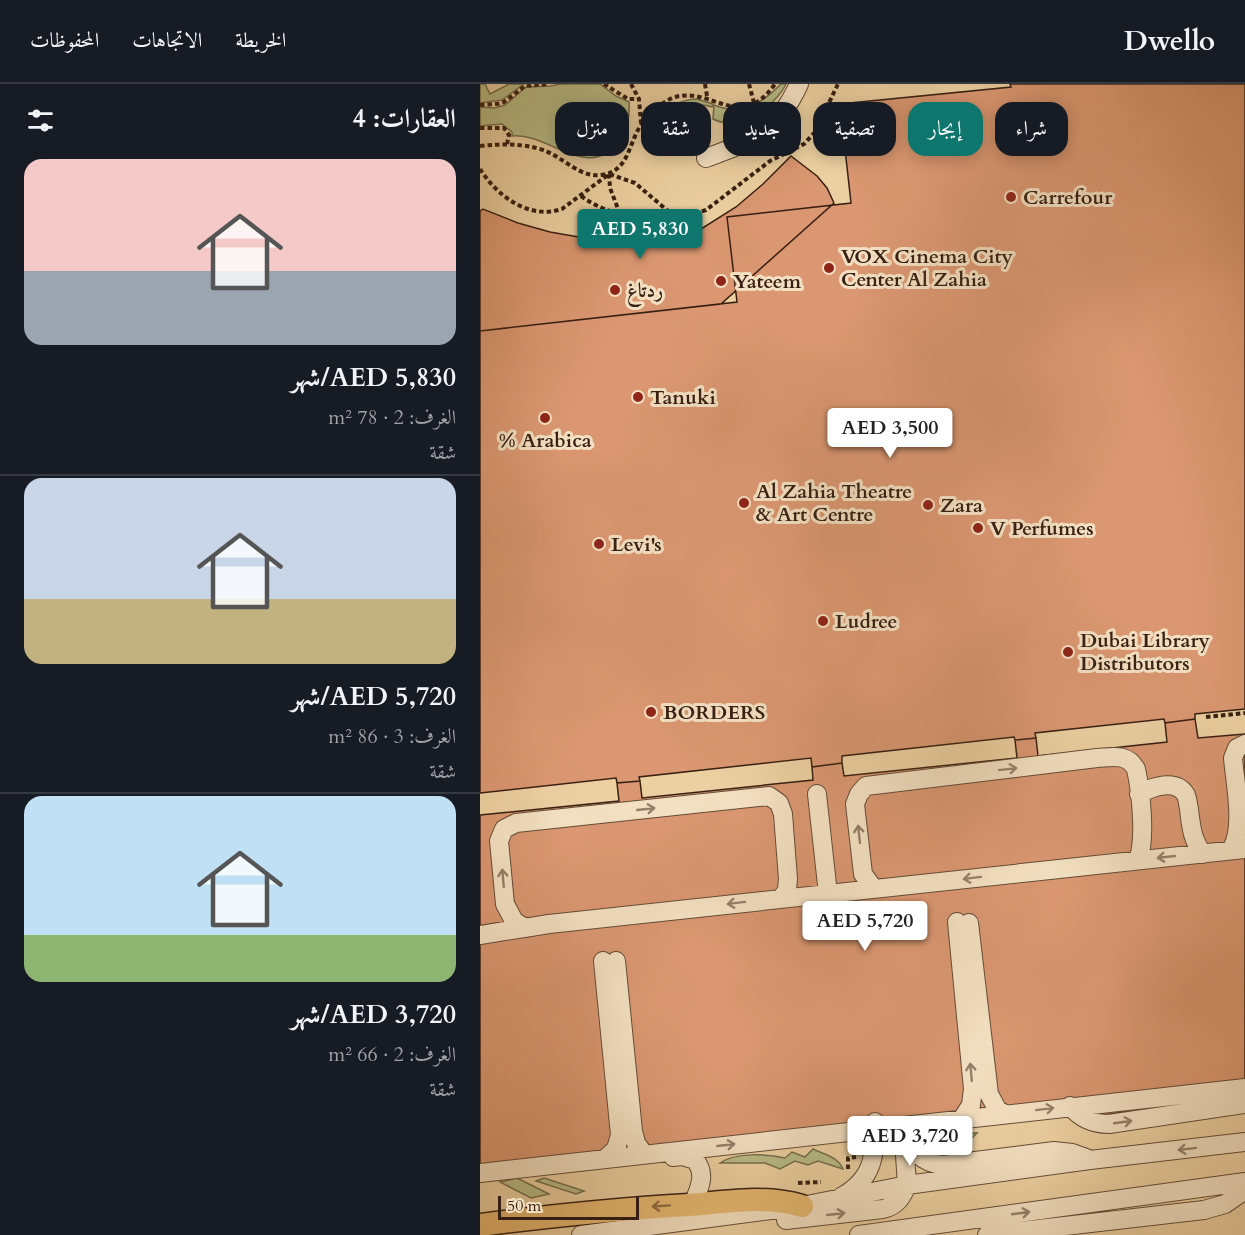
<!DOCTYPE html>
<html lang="ar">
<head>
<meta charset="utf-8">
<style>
	body { margin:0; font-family:Cardo,Amiri,serif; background:#20242c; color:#f1f3f6; direction:rtl; height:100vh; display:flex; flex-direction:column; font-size:22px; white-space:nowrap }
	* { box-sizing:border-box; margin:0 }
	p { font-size:20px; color:#9ea1a6 }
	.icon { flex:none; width:33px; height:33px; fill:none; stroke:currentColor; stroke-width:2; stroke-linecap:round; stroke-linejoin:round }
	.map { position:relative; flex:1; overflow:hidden; direction:ltr }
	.sheet { display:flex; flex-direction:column; background:#171b24; width:480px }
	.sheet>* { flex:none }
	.hud { position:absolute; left:18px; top:18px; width:570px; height:54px; direction:rtl; display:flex; gap:12px }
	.scale { position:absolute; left:18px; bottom:15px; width:141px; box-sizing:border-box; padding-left:6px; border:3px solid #372013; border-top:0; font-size:16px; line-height:21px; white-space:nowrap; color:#372013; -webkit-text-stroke:4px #f3e0c2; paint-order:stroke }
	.price { position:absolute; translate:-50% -51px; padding:0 14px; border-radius:6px; background:#fff; color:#222; font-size:20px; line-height:39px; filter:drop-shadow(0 2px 3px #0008) }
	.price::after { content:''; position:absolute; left:50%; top:36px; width:18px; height:14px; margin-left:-9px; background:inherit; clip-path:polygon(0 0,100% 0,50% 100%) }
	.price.selected { background:#0f766e; color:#fff }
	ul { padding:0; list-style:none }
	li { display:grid; align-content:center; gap:12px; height:318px; padding:0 24px }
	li+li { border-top:2px solid #363941 }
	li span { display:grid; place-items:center; height:186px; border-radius:18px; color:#555 }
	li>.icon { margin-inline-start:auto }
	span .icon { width:108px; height:108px; fill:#fffc; stroke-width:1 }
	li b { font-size:26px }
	h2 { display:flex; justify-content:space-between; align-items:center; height:72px; padding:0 24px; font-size:26px }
	.pill { padding:0 21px; border-radius:18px; background:#171b24; box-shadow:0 3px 15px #0003; font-size:21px; line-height:54px }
	.pill.selected { background:#0f766e; color:#fff }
	header { display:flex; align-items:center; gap:36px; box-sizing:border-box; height:84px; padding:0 30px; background:#171b24; border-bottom:2px solid #363941 }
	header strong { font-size:28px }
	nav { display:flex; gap:33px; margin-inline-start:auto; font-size:21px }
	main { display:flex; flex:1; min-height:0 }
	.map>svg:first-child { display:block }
	.green { fill:#b7bb85; stroke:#776e4c; stroke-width:1.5 }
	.building { fill:#da9771; stroke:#372013; stroke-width:1.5 }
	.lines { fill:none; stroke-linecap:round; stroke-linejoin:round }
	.minor-casing { stroke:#644c36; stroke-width:20 }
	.major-casing { stroke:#372013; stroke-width:25 }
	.path { stroke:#372013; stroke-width:4; stroke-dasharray:4.5 3; stroke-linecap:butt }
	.minor { stroke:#f3e0c2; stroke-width:18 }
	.major { stroke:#e6b870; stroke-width:22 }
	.oneway { stroke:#95806a }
	.oneway2 { stroke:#8e6c42 }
	.poi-dot { fill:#8f2418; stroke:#f3e0c2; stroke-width:2 }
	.labels { text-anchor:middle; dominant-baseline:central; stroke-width:6; stroke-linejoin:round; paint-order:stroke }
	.poi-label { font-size:20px; font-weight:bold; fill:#372013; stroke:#f3e0c2; text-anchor:start }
</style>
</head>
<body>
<header>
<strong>Dwello</strong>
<nav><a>الخريطة</a><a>الاتجاهات</a><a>المحفوظات</a></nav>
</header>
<main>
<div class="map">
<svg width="765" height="1151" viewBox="0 0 765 1151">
	<rect width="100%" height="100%" fill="#ecd0a1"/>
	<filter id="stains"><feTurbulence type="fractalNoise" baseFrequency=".00333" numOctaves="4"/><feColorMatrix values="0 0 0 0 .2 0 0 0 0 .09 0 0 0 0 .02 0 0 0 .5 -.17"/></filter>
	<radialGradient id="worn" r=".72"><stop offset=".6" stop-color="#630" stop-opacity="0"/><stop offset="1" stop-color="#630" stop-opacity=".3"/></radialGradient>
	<!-- green -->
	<path class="green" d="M0,0H5L10,10L29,0H44L22,16L0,19Z
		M80,0H120L136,12L149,18C150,32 148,45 139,57C109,99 68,48 32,52V48L22,40L0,42V23L15,24L25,21L46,3L71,2Z
		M301,0H306C295,23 258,48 233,35L234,21C260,32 283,19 301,0Z
		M217,15L233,20L232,23C213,17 198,26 183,36L180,34C191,21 200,16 217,15Z
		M497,1049L482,1064L444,1067L450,1052Z
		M333,1065C345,1071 357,1072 363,1085L338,1077L328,1081L315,1077L300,1085L285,1079H240C255,1068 287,1070 305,1074L312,1068L325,1073Z
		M37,1094L69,1110L51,1114L20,1098Z
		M64,1094L104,1107L96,1110L56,1097Z"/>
	<!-- building -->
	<path class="building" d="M530,0H765V625L715,630V635L685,639L684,635L555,649L556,654L535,656L534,653L362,672V679L332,683L331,674L159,693L160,697L137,699L136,694L0,709V247L257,218L247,133L371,119L360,20L531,3Z
		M311,72L337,92L347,104L354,119L241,220L0,247V127L3,125L38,139L70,148L150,162L184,160L210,152L256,123L283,100Z
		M715,635L718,654L765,650V1009L625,1031L599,1028L0,1082V731L139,717L137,699L160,697L162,714L333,696L332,683L362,679L364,692L537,674L535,656L556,654L558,672L687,658L685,639Z"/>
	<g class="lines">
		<!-- minor casing -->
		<g class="minor-casing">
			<path id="minor" d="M226,74C274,56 296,50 319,0
				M337,710L348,810
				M659,710C672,703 696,694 706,711C708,716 708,721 709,725C711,742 712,756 723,770
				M751,766C765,745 755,699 753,674L757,664L765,660
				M394,805L383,790L375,720L379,710L386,702L617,674C633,673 647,669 656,685C661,708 666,755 658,776
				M477,838L493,1005L491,1021L482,1035
				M489,839L509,1010L517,1025L524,1030
				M45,844L34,837L25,820L19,757L24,745L36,739L289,712L299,719L303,730L308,795L307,806L301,815
				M0,851L69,840L765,765
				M123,877L140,1051L136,1065L126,1074
				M136,877L153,1047L156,1059L164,1070
				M590,1022C601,1035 613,1040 629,1040L765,1020
				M426,1049C434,1068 441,1079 463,1081L574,1067L592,1069L606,1074
				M193,1073L202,1072L215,1076C227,1090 219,1105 213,1120
				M0,1089L765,1004
				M361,1113C394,1095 395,1071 395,1038
				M306,1136L403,1125C416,1122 422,1114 427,1101L423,1042
				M101,1151L322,1122L427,1101L610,1076L765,1058
				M379,1151L765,1098
				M507,1151L724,1126L745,1120L765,1106"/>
		</g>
		<!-- major casing -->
		<g class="major-casing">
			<path id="major" d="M0,1141C70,1132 139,1125 209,1121C248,1118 285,1111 322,1122"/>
		</g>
		<!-- path -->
		<path class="path" d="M124,0L148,15H159
			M151,0L159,15L161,39
			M225,0L227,12
			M269,0L274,19
			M0,21L17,20L24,18L45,2L69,0
			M0,44H24L29,51L27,60
			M0,62C22,60 42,59 63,66C83,73 100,94 121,91C149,88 148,60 161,41C168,30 180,20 192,14C231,0 259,50 295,0
			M0,85C17,112 49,136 82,125L129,90L155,99L188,127L201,131L214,130L226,126L290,77L324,60L335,48L358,0
			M129,90L130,104L140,130
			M101,112C128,131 156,137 188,127L196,158
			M726,633L765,629
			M368,1085V1074L376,1073
			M318,1099L341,1098"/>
		<!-- minor -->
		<use href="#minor" class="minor"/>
		<!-- major -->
		<use href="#major" class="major"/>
	</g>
	<!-- one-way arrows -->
	<defs><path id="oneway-shaft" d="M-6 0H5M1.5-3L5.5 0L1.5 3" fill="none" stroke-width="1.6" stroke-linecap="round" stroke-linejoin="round" transform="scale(1.5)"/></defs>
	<g class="oneway">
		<use href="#oneway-shaft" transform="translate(528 685) rotate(-7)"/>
		<use href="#oneway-shaft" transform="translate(166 725) rotate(-6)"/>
		<use href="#oneway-shaft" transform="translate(379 750) rotate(-96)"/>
		<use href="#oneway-shaft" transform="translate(686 773) rotate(174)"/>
		<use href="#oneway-shaft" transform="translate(23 794) rotate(-95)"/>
		<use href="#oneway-shaft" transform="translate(492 794) rotate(173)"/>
		<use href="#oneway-shaft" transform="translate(256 819) rotate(173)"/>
		<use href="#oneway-shaft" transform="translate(491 988) rotate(-95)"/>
		<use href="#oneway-shaft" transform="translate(565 1025) rotate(-7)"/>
		<use href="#oneway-shaft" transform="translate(643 1038) rotate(-8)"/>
		<use href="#oneway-shaft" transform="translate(246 1061) rotate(-6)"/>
		<use href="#oneway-shaft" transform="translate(707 1065) rotate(173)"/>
		<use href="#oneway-shaft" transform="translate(541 1129) rotate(-8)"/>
		<use href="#oneway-shaft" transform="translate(356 1130) rotate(-6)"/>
	</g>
	<use class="oneway2" href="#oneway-shaft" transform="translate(181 1122) rotate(176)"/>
	<!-- markers -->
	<g class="poi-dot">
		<circle cx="531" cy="113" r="6"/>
		<circle cx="349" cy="184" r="6"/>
		<circle cx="241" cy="197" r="6"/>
		<circle cx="135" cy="206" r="6"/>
		<circle cx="158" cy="313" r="6"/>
		<circle cx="65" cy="334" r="6"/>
		<circle cx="264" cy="419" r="6"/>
		<circle cx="448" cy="421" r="6"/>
		<circle cx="498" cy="444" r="6"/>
		<circle cx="119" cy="460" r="6"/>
		<circle cx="343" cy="537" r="6"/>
		<circle cx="588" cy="568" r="6"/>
		<circle cx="171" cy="628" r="6"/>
	</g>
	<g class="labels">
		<!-- poi labels -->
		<g class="poi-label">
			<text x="543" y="113">Carrefour</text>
			<text x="361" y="172">VOX Cinema City<tspan x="361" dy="23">Center Al Zahia</tspan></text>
			<text x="253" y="197">Yateem</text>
			<text x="147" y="206">ردتاغ</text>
			<text x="170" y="313">Tanuki</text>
			<text x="65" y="356" text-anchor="middle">% Arabica</text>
			<text x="276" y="407">Al Zahia Theatre<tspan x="276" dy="23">&amp; Art Centre</tspan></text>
			<text x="460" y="421">Zara</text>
			<text x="510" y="444">V Perfumes</text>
			<text x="131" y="460">Levi's</text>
			<text x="355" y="537">Ludree</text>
			<text x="600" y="556">Dubai Library<tspan x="600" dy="23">Distributors</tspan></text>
			<text x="183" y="628">BORDERS</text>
		</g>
	</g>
	<rect width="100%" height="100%" filter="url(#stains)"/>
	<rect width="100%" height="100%" fill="url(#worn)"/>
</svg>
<div class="scale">50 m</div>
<b class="price selected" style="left:160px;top:176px">AED 5,830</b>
<b class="price" style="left:410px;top:375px">AED 3,500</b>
<b class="price" style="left:385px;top:868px">AED 5,720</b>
<b class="price" style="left:430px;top:1083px">AED 3,720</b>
<div class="hud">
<a class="pill">شراء</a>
<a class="pill selected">إيجار</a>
<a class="pill">تصفية</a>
<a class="pill">جديد</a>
<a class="pill">شقة</a>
<a class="pill">منزل</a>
</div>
</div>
<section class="sheet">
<h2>العقارات: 4<svg class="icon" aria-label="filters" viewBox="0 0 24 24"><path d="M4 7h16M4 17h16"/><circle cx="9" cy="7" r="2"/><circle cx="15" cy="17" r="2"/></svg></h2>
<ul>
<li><span style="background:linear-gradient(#f6c9c9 60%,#9aa5b1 0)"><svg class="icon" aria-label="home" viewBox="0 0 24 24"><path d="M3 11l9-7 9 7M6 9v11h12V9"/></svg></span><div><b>AED 5,830/شهر</b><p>الغرف: 2 · 78 m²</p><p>شقة</p></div></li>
<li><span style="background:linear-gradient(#c9d6e8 65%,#c2b280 0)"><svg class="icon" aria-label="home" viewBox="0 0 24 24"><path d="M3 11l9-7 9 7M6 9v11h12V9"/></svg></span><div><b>AED 5,720/شهر</b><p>الغرف: 3 · 86 m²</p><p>شقة</p></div></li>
<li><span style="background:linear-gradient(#bfe0f5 75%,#8fb573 0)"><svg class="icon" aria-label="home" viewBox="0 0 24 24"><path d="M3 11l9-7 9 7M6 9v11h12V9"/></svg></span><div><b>AED 3,720/شهر</b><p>الغرف: 2 · 66 m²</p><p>شقة</p></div></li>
</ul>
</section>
</main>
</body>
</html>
